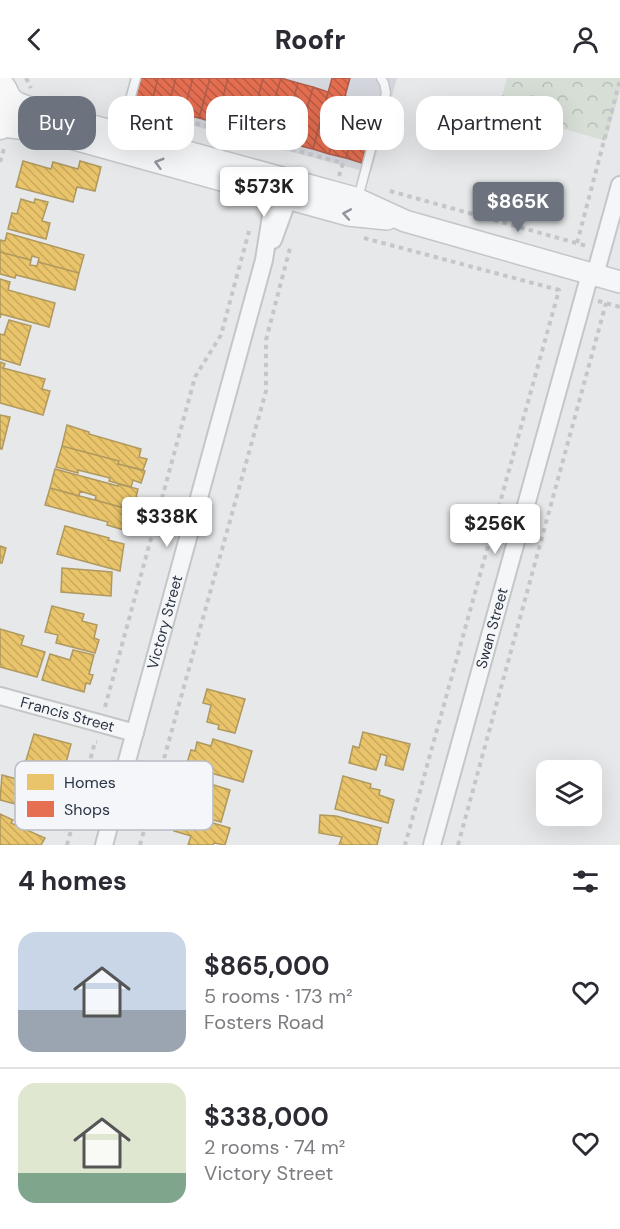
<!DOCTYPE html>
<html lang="en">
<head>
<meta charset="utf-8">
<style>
	body { margin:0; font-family:"DM Sans",sans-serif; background:#f7f7f7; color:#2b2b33; height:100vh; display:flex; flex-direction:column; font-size:22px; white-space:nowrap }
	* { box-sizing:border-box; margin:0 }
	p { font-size:20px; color:#7c7c81 }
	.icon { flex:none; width:33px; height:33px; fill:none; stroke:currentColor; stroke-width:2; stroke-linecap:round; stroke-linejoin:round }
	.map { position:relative; height:767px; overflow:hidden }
	.sheet { display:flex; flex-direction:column; background:#fff; flex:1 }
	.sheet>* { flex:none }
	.top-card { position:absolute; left:18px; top:18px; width:585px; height:54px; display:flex; gap:12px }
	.tools { position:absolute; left:536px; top:682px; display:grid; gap:12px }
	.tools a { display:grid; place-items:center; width:66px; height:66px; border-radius:12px; background:#fff; box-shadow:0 6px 24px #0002; font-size:30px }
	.price { position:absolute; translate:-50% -51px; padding:0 14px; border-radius:6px; background:#fff; color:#222; font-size:20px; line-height:39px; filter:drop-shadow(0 2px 3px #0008) }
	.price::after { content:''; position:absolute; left:50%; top:36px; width:18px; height:14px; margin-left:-9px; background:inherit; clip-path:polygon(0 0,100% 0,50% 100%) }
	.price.current { background:#6c737f; color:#fff }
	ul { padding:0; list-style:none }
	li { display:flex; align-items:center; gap:18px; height:150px; padding:0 18px }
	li+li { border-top:2px solid #e1e1e2 }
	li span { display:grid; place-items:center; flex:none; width:168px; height:120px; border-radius:18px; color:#555 }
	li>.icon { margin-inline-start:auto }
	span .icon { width:72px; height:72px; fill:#fffc; stroke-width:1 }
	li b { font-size:26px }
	h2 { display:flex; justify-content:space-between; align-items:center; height:72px; padding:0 18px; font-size:26px }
	.pill { padding:0 21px; border-radius:18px; background:#fff; box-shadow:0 6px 24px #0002; font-size:21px; line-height:54px }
	.pill.current { background:#6c737f; color:#fff }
	header { display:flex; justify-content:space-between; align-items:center; height:78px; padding:0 18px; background:#fff; font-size:27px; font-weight:800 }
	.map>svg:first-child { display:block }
	.built { fill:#d4d7dd }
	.forest { fill:url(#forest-crowns) }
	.homes { fill:url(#homes-back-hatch); stroke:#b0995f; stroke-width:1.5 }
	.shops { fill:url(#shops-back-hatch); stroke:#af5d4d; stroke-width:1.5 }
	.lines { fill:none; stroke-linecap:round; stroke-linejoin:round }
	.service-casing { stroke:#c4c6c8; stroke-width:11 }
	.minor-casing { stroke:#c4c6c8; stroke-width:20 }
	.tertiary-casing { stroke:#c4c6c8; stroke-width:24 }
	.secondary-casing { stroke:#c4c6c8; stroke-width:27 }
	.path { stroke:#c5c6ca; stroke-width:4; stroke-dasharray:4.5 4.5; stroke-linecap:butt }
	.service { stroke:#f5f6f7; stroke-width:8 }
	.minor { stroke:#f5f6f7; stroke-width:16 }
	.tertiary { stroke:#f5f6f7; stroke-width:21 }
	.secondary { stroke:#f8f8f8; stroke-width:24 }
	.oneway { stroke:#90959e }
	.labels { text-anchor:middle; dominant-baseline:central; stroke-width:6; stroke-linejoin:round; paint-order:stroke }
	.street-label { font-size:15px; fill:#2b3445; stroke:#f4f6f9 }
	.key { fill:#f4f6f9; stroke:#b8bcc3; stroke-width:1.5 }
	.key-label { font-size:16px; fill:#2b3445 }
</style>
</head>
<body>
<header><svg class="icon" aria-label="back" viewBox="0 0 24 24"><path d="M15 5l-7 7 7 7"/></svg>Roofr<svg class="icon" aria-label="person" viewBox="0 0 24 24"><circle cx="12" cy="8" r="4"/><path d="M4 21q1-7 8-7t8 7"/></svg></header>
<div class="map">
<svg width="620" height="767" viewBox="0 0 620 767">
	<defs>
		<pattern id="forest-crowns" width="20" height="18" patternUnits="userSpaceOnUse" patternTransform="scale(1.5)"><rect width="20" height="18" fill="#d6ded6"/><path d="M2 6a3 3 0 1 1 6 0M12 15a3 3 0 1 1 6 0" fill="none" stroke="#b8bfb9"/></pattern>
		<pattern id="homes-back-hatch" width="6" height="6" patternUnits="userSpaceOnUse" patternTransform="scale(1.5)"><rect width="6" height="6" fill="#e9c46a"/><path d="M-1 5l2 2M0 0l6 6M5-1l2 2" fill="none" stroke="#c8a95d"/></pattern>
		<pattern id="shops-back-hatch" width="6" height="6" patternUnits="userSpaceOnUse" patternTransform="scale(1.5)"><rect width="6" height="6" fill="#e76f51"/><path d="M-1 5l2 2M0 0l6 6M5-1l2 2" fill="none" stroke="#bb5c45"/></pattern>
	</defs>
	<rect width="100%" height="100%" fill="#e6e8ea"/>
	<!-- built -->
	<path class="built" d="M130,0H397L371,95L149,36L146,44L120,36Z"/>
	<!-- forest -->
	<path class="forest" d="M507,0H620V12L606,63L498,32Z"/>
	<!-- homes -->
	<path class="homes" d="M23,83L51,91L53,84L78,91L80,83L101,89L95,113L77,109L73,124L16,109Z
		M21,121L34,125L35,121L48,124L42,143L50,145L46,161L8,151L12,135L17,136Z
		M7,155L84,177L79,195L38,184L39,180L32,178L31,182L0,174V162L5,163Z
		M0,174L31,182L30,187L37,188L38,184L79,195L75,212L16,197L15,200L0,196Z
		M0,201L10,204L8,212L55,225L49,249L1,236L0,240Z
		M9,242L31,248L20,287L0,281V256L4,257Z
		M0,284L5,286L3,290L45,301L42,311L50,313L43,337L0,325Z
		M0,337L10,339L2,371H0Z
		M67,347L89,354V356L141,371L139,379L147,381L143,392L118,386L119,383L62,368Z
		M62,368L119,383L118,386L145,393L141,405L133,402L131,409L109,403L110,400L78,392V395L56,389Z
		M55,391L118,408V406L138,411L136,419L142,421L139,434L95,422L96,418L80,413L79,418L50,410Z
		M50,410L139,434L135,446L129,445L127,453L107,447L108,444L45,427Z
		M65,448L109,460L108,462L124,466L120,493L57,476Z
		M0,468L6,470L2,485H0Z
		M62,490L112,494L111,518L61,514Z
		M52,528L84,536L82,543L97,547L94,560L99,562L95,575L56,565L58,557L45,554Z
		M0,551L24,558L21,567L45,574L37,599L0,589Z
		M73,572L94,577L89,596L93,597L90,606L86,605L84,614L42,602L50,576L70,582Z
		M207,611L245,621L235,655L218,651L219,647L207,644L211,627L203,625Z
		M363,654L410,666L403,692L385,687L387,678L381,676L376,692L349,685L353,668L359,670Z
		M34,656L71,666L62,700L24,689Z
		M213,661L252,673L243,704L186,688L191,672L195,673L197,664L211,668Z
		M2,697L31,705L33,697L61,705L54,728L25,720L23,728L0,722Z
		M343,698L371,706L370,710L380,712L379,717L394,722L388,745L335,731Z
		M204,704L230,712L221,744L174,731L179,714L184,715L186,707L202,711Z
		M179,735L230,750L225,767L214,765L213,767H188L191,758L174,753Z
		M0,736L13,742L11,745L45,760L41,767H0Z
		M320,737L336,738L381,750L377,767H339L342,759L319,755Z"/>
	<!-- shops -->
	<path class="shops" d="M140,0H158L151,27L134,22Z
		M158,0H176L167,32L151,27Z
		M176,0H193L183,36L167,32Z
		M193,0H210L199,40L183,36Z
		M210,0H228L216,45L199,40Z
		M228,0H263L249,54L216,45Z
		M263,0H281L264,58L249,54Z
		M281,0L298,5L282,63L264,58Z
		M332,0H350L329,76L313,71Z
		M298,5L313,9L297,67L282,63Z
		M313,9L328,14L313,71L297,67Z
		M345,18L362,23L346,80L329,76Z
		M362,23L378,27L362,85L346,80Z"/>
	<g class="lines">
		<!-- service casing -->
		<g class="service-casing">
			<path id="service" d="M121,55L136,0
				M358,120L386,15L384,5L381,0"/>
		</g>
		<!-- minor casing -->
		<g class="minor-casing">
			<g id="minor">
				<path d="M273,162L288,121L287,110"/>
				<path d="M595,197L620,107"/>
				<path id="s1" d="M0,618L135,655"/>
				<path id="s2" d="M104,767L264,182L273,125L274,117L281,108"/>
				<path id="s3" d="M432,767L590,196"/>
			</g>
		</g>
		<!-- tertiary casing -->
		<g class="tertiary-casing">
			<path id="tertiary" d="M9,19L17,25L38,33L355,120L405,143L620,204
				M2,48L45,53L348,137L387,141"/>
		</g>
		<!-- secondary casing -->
		<g class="secondary-casing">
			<path id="secondary" d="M0,5C12,19 13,36 0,49"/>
		</g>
		<!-- path -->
		<path class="path" d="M26,0L31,10
			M142,43L146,32L343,85L339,98
			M0,84L5,67
			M390,113L587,168
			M364,160L559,212L405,767
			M577,165L620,2
			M598,223L620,229
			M105,629L195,299L221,257L249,153
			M67,767L95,664H97
			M140,767L266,313V262L290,170
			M458,767L606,225"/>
		<!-- service -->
		<use href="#service" class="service"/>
		<!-- minor -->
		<use href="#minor" class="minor"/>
		<!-- tertiary -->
		<use href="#tertiary" class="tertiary"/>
		<!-- secondary -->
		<use href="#secondary" class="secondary"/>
	</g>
	<!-- one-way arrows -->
	<defs><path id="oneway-chevron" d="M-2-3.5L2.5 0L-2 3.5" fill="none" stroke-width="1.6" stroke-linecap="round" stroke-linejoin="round" transform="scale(1.5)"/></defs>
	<g class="oneway">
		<use href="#oneway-chevron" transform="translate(159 85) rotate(-164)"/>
		<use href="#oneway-chevron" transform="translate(347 136) rotate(-170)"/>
	</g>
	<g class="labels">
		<!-- street labels -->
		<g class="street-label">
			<text stroke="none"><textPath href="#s2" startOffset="231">Victory Street</textPath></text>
			<text stroke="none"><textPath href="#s3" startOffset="225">Swan Street</textPath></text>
			<text stroke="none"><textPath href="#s1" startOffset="70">Francis Street</textPath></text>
		</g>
	</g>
	<!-- legend -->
	<rect x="15" y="683" width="198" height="69" rx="9" class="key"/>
	<rect x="27" y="696" width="27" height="16" fill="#e9c46a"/>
	<rect x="27" y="723" width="27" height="16" fill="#e76f51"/>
	<g class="key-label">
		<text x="64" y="710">Homes</text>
		<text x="64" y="737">Shops</text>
	</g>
</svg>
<div class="tools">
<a><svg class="icon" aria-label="layers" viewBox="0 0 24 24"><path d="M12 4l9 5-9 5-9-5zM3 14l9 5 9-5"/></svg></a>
</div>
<b class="price" style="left:264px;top:140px">$573K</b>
<b class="price current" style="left:518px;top:155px">$865K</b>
<b class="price" style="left:167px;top:470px">$338K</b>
<b class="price" style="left:495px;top:477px">$256K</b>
<div class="top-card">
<a class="pill current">Buy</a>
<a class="pill">Rent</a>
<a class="pill">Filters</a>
<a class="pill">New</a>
<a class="pill">Apartment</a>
</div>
</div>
<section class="sheet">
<h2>4 homes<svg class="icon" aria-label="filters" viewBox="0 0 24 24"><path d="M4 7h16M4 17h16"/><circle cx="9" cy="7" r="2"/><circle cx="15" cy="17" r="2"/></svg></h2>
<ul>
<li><span style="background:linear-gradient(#c9d6e8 65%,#9aa5b1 0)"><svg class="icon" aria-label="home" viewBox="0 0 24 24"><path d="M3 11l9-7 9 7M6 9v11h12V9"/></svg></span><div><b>$865,000</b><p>5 rooms · 173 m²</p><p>Fosters Road</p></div><svg class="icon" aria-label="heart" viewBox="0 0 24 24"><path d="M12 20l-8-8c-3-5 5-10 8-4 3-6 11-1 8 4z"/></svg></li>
<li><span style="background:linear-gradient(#dfe7d0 75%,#7fa58c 0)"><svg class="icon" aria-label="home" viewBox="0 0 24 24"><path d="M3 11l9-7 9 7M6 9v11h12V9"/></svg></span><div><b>$338,000</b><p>2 rooms · 74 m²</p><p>Victory Street</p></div><svg class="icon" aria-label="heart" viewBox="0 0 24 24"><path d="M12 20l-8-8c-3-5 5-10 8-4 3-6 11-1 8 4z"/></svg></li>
</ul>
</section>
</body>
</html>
